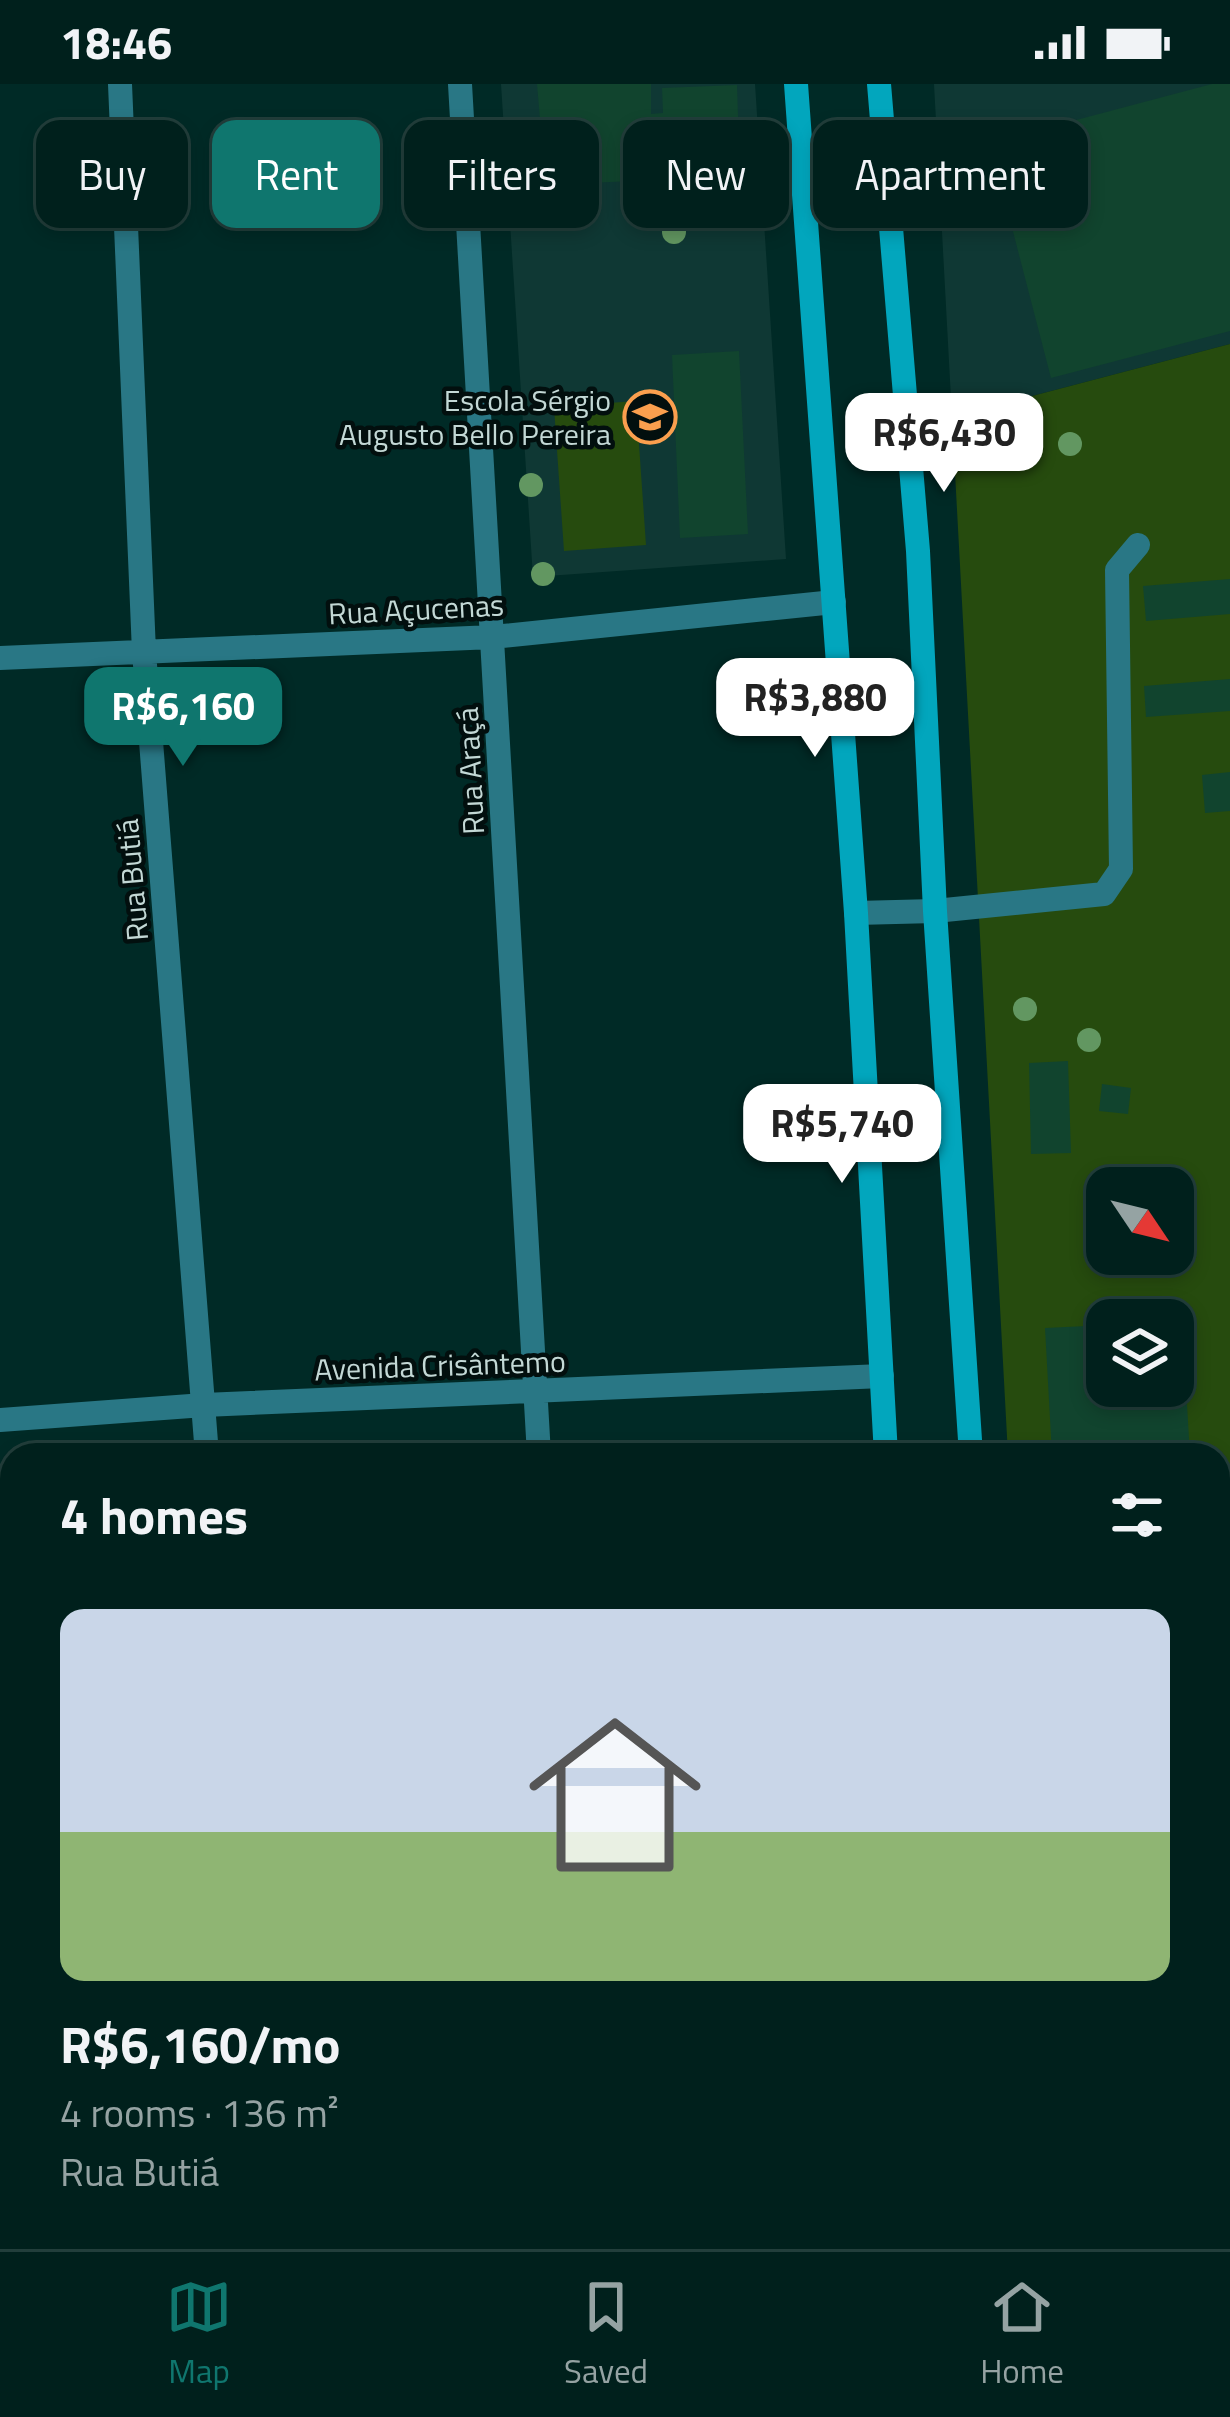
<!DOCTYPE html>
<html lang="en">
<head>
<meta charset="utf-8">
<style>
	body { margin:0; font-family:"Titillium Web",sans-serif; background:#0a2825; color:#f1f3f6; height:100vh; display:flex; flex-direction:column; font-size:45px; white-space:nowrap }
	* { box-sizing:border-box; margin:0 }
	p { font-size:39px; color:#95a3a3 }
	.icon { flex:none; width:66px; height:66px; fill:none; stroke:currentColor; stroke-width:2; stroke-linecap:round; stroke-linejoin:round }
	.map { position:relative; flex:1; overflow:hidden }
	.details { position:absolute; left:0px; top:1359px; width:1230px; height:807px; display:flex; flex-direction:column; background:#00201c; border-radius:36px 36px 0 0; box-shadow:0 6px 18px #0003,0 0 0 3px #223e3b }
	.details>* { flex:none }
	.top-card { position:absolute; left:36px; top:36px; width:1158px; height:108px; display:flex; gap:24px }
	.needle { width:78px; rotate:125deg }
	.controls { position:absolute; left:1086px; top:1083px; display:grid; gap:24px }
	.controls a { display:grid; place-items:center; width:108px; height:108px; border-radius:24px; background:#00201c; box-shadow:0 6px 18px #0003,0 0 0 3px #223e3b; font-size:60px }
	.price { position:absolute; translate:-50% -102px; padding:0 27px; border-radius:24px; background:#fff; color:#222; font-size:39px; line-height:78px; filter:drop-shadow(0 3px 6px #0008) }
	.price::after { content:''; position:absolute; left:50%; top:72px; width:36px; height:27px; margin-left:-18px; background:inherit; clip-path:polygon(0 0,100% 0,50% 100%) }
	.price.current { background:#0f766e; color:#fff }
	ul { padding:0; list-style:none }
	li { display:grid; align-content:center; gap:24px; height:636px; padding:0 60px }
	li span { display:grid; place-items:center; height:372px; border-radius:24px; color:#555 }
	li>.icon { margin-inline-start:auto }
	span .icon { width:216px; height:216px; fill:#fffc; stroke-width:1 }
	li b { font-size:51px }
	h2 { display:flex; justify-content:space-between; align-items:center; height:144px; padding:0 60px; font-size:51px }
	.chip { padding:0 42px; border-radius:24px; background:#00201c; box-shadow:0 6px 18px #0003,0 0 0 3px #223e3b; font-size:42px; line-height:108px }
	.chip.current { background:#0f766e; color:#fff }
	.status { display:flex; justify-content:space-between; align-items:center; height:84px; padding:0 60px; background:#00201c; direction:ltr }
	.status svg { height:33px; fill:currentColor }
	.tab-bar { display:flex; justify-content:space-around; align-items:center; height:168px; border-top:3px solid #223e3b; background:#00201c; font-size:33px; color:#95a3a3 }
	.tab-bar a { display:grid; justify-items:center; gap:6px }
	.tab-bar .current { color:#0f766e }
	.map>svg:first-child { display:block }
	.built { fill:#0f3834 }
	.green { fill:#264b0e; fill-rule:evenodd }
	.building { fill:#11442e }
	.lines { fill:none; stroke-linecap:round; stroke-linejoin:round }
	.street { stroke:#297785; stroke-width:24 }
	.secondary { stroke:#02a6bd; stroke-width:24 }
	.tree { fill:#629761 }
	.labels { text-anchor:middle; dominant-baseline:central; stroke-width:9; stroke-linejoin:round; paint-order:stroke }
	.poi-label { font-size:30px; fill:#c3d8d5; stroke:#020f0e; text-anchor:end }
	.street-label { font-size:30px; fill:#c3d8d5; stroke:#020f0e }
</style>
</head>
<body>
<div class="status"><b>18:46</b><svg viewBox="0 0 49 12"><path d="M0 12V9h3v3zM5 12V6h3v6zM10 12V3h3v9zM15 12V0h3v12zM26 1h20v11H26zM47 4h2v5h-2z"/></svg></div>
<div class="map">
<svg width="1230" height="2165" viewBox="0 0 1230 2165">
	<rect width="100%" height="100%" fill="#002a26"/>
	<!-- built -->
	<path class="built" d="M501,0H755L786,475L533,493Z
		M934,0H1230V260L952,333Z"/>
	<!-- green -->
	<path class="green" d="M1230,260V2165H1055V2154H1218V1371H1008L952,333ZM1107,1104H1173V1170H1107ZM1107,1236H1173V1302H1107Z
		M636,317L646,461L564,467L554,323Z"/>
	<!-- building -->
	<path class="building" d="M537,0H651V30L663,29L662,4L737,1L740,92L524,102L522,36L540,35Z
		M1212,0H1230V247L1051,294L990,59Z
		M739,267L748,450L680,454L672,271Z
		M1230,495V530L1146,537L1143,502Z
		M1230,595V627L1146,633L1144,602Z
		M1230,688V727L1205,729L1202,691Z
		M1068,977L1071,1069L1031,1070L1029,979Z
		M1102,1000L1131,1004L1128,1030L1099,1027Z
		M1182,1236L1190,1371H1052L1045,1244L1107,1241V1302H1173V1237Z"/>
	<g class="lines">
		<!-- street -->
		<path class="street" d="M120,0L144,568L207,1371
			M460,0L539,1371
			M0,574L493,553L834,518
			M856,829L935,827L1104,810L1121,785L1117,486L1138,461
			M0,1336L204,1321L882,1292
			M0,2082L12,2081
			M256,2154V2165
			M578,2154L579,2165"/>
		<!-- secondary -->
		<path class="secondary" d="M796,0L856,829L886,1371
			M879,0L918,467L935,827L971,1371
			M927,2154L928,2165
			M1023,2154V2165"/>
	</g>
	<!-- trees -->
	<g class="tree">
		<circle cx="674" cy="148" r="12"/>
		<circle cx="1070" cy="360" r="12"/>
		<circle cx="531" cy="401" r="12"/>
		<circle cx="543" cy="490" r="12"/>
		<circle cx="1025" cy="925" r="12"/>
		<circle cx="1089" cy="956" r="12"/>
	</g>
	<!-- icons -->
	<defs>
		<g id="school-ring" transform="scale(2.7)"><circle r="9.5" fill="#020f0e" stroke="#fa9f4e" stroke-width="1.5"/><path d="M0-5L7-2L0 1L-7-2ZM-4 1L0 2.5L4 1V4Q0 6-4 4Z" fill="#fa9f4e"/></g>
	</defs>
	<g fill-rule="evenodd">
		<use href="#school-ring" x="650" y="333"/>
	</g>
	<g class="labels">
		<!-- poi labels -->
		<g class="poi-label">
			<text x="611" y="316">Escola Sérgio<tspan x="611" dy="34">Augusto Bello Pereira</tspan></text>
		</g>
		<!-- street labels -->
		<g class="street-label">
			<text transform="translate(416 525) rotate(-3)">Rua Açucenas</text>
			<text transform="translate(470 687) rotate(-93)">Rua Araçá</text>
			<text transform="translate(132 796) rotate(-95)">Rua Butiá</text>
			<text transform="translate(440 1281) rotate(-2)">Avenida Crisântemo</text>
		</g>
	</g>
</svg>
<div class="controls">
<a><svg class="needle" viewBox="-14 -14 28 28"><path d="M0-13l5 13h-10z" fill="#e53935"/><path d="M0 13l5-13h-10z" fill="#95a3a3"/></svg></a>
<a><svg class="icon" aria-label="layers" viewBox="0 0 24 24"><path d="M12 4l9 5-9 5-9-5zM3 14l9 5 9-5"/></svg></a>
</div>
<b class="price" style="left:944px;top:411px">R$6,430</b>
<b class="price" style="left:815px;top:676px">R$3,880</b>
<b class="price current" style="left:183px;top:685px">R$6,160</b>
<b class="price" style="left:842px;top:1102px">R$5,740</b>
<div class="top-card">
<a class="chip">Buy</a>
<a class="chip current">Rent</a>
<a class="chip">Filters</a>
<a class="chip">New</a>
<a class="chip">Apartment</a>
</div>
<section class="details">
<h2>4 homes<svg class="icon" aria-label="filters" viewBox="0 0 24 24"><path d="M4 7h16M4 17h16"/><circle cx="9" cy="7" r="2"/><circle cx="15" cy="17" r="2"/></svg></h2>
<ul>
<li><span style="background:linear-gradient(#c9d6e8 60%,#8fb573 0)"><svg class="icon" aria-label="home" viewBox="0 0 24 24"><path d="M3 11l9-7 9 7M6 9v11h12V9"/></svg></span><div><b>R$6,160/mo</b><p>4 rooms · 136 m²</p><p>Rua Butiá</p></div></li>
</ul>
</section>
</div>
<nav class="tab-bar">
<a class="current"><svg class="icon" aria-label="map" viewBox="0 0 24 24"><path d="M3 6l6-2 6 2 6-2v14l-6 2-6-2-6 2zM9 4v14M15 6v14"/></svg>Map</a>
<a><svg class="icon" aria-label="saved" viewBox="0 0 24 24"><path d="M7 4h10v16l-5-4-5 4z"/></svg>Saved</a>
<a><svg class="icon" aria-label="home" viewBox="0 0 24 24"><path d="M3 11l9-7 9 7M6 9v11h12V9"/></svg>Home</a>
</nav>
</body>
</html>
